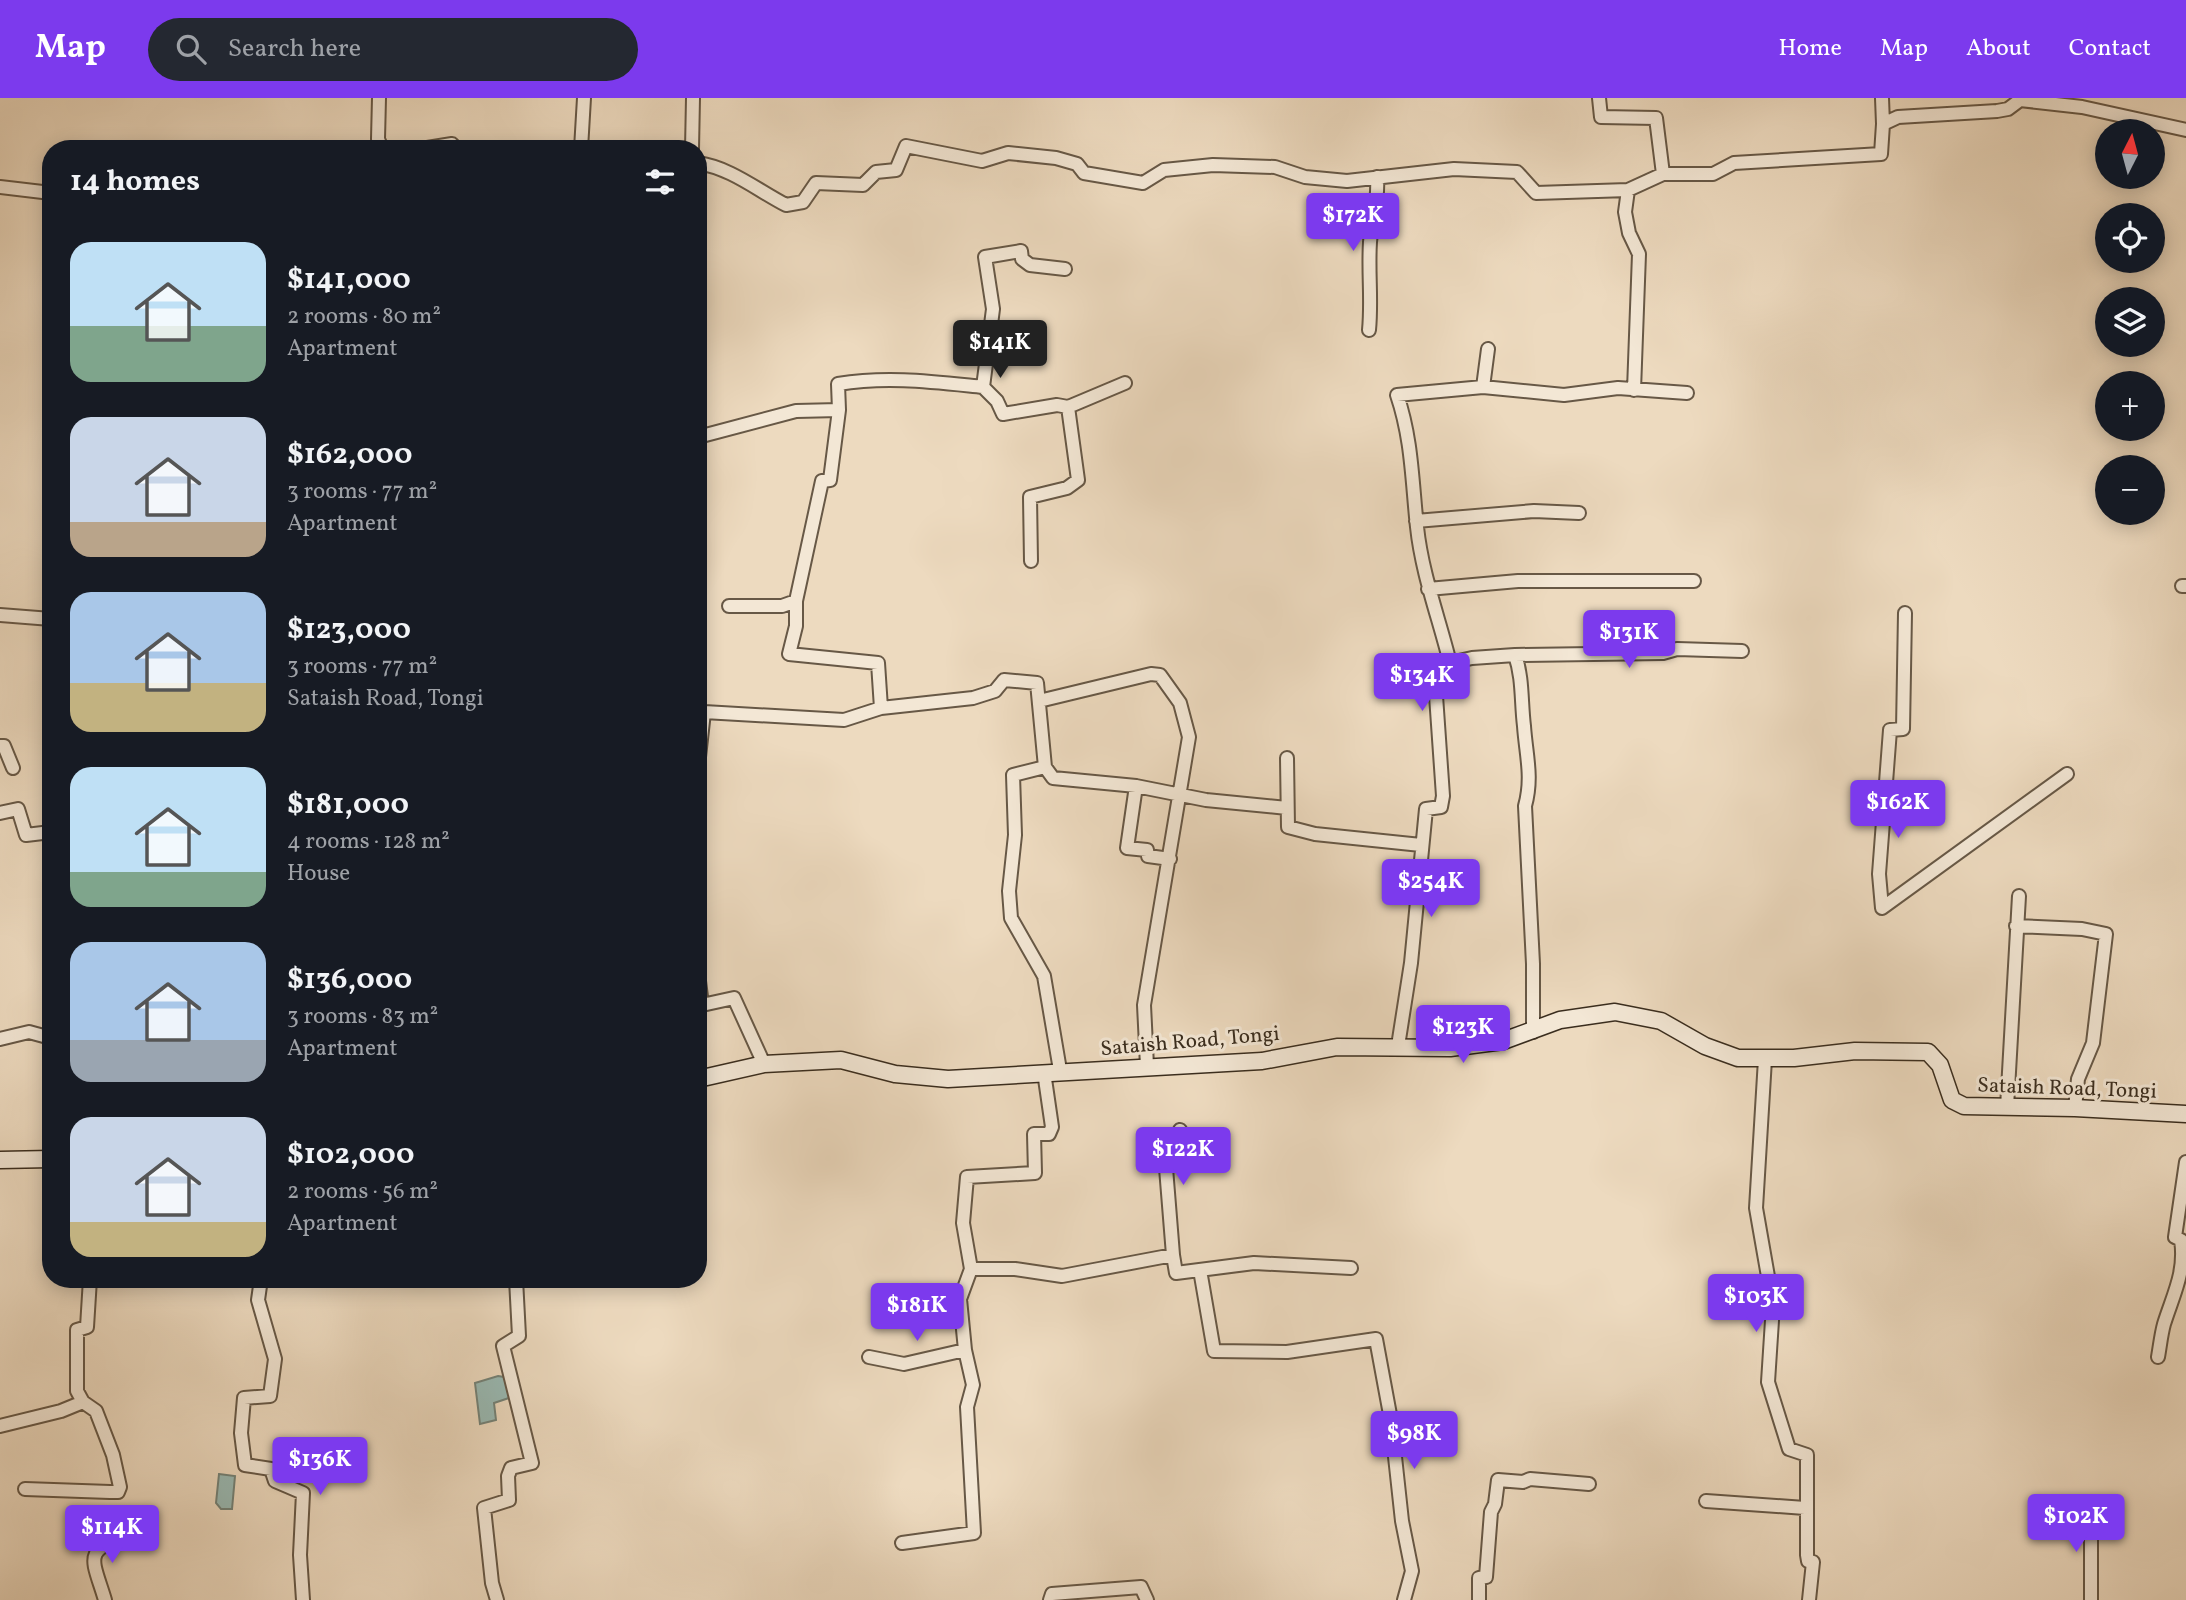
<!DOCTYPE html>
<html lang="en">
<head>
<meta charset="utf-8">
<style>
	body { margin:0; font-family:Vollkorn,serif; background:#242831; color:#f1f3f6; height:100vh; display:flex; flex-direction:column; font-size:26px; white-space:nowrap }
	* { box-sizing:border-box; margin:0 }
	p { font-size:23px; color:#9ea1a6 }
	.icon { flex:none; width:38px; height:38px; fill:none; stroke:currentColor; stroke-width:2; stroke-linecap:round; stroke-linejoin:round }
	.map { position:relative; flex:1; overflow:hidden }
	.details { position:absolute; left:42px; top:42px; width:665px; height:1148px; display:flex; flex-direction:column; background:#171b24; border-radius:28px; box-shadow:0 4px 18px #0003 }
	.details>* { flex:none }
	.needle { width:46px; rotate:6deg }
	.fabs { position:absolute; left:2095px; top:21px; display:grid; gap:14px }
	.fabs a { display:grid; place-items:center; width:70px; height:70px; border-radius:50%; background:#171b24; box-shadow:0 4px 18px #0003; font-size:35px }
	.price { position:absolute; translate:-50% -60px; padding:0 16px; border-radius:7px; background:#7c3aed; color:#fff; font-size:23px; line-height:46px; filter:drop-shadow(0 2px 4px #0008) }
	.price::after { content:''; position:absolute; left:50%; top:42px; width:21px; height:16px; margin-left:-10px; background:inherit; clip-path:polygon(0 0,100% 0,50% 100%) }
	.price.on { background:#222; color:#fff }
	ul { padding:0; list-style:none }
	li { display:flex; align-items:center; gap:21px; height:175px; padding:0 28px }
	li span { display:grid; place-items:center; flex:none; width:196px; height:140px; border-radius:21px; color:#555 }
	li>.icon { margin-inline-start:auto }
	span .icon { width:84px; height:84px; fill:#fffc; stroke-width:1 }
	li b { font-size:30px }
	h2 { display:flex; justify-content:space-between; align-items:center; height:84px; padding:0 28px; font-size:30px }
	header { display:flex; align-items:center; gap:42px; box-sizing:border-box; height:98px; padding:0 35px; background:#7c3aed; color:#fff }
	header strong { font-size:33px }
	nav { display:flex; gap:38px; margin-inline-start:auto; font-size:24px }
	.search { width:490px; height:63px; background:#242831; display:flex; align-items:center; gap:18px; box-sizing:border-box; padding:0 24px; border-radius:38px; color:#9ea1a6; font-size:26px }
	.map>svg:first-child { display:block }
	.water { fill:#99bab4; stroke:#738278; stroke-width:2 }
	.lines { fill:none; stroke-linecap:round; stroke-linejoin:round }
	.street-casing { stroke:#675846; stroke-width:16 }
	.secondary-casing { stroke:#3a2d1e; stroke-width:19 }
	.street { stroke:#f3e7d5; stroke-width:12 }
	.secondary { stroke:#f3e7d5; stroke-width:16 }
	.labels { text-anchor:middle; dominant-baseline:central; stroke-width:6; stroke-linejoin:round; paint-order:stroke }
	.street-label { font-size:21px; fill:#3a2d1e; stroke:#f3e7d5 }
</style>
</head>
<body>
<header>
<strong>Map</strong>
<div class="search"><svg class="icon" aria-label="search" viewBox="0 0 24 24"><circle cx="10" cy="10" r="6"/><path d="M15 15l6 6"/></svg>Search here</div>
<nav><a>Home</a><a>Map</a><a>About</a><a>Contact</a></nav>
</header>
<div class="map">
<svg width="2186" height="1502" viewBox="0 0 2186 1502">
	<rect width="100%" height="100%" fill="#eddabf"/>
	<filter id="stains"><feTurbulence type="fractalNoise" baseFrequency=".00286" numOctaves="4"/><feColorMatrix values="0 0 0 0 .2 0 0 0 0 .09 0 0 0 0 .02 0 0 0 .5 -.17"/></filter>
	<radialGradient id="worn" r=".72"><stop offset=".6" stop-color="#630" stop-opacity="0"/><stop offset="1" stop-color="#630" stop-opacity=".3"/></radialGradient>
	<!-- water -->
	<path class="water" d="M498,1278L504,1279L512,1299L494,1305L496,1322L480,1326L475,1285Z
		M219,1376L235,1378L232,1411H221L216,1405Z"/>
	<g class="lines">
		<!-- street casing -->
		<g class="street-casing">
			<path id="street" d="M379,0L378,41L382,51
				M1599,0L1601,19L1656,20L1663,76L1628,92L1625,114L1629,135L1639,156L1634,292
				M1882,0L1883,26
				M421,51L452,46L456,51
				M581,51L584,0
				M692,51L693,0
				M698,65C731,70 757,92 786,107L803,104L816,85L863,87L876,74L896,72L906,48L982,63L1008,55L1056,60L1077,66L1084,75L1143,85L1164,72L1213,67L1275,69L1305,79L1347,83L1454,71L1517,74L1536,95L1628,92
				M1663,76H1713L1734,65L1881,56L1883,26L1898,19L1997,13L2008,11L2020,2L2082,9L2186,32
				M0,89L51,95
				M1369,232C1372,202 1368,174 1370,144C1372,122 1379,102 1377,79
				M983,289L997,303L1003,316L1057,307L1068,309L1078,382L1067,390L1030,399L1031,463
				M1483,289L1488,251
				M1687,295L1618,290L1564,297L1483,289L1397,297C1412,341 1412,383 1417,429C1422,476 1439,520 1450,565L1472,560L1515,557L1663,555L1677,551L1742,553
				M1068,309L1125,285
				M839,312L838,286C888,278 933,284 983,289L993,211L985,159L1021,153L1022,161L1030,167L1065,171
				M698,339L796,313L839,312L830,382L822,383L796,503V528L789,556L878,565L881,610
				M1416,423L1534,413L1579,415
				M2182,488H2186
				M1428,491L1518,483H1694
				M729,508H782L796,503
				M1905,515L1903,631L1890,632L1879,776L1882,810L2067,676
				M0,517L51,521
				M1515,557C1523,580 1521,604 1524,628C1526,657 1533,679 1525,708L1533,866V934
				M1039,603L1151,576L1160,577L1180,605L1189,639L1144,907L1147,968
				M698,613L704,614L698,668
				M704,614L844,622L881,610L973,600L995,593L1004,582L1037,585L1045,669L1013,677L1015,737L1009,793L1011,820L1044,878L1060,972
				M0,648H4L13,670
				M1287,660L1288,729L1315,736L1421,747
				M1045,669L1053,680L1136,688L1206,702L1287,710
				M1136,688L1127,750L1147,752L1148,758L1170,761
				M0,715L18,711L26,737L51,734
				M2016,828L2082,831L2106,836L2093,945L2078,981L2075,1010
				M698,875L702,907L734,900L764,966
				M0,941L29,934L51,940
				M1398,948L1411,865L1426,711L1441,709L1443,698L1434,569L1450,565
				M1765,961L1756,1110L1773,1207L1768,1284L1789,1351L1807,1357V1457L1808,1463L1813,1464L1809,1502
				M2007,1009L2019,798
				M1173,1157L1166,1070L1183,1050L1180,1032
				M971,1171H1015L1062,1178L1173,1157L1176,1175L1254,1165L1351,1170
				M1200,1172L1214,1253L1287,1254L1376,1241L1391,1322L1402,1423L1412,1473L1404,1502
				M261,1181L258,1202L275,1261L270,1298L244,1300L241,1335L245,1367L271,1371L275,1383L303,1395L300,1457L303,1502
				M869,1259L904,1266L965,1252
				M2158,1259C2160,1248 2161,1237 2164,1226C2173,1197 2186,1174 2181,1142L2175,1139L2186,1064
				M0,1328L61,1313L83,1304
				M25,1391L110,1394H118L120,1389L113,1357L96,1313L83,1304L77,1293V1232L87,1229L90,1181
				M1706,1403L1805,1410
				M2091,1409V1502
				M902,1445L974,1435L967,1309L973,1287L965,1252L960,1201L971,1171L963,1125L967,1079L1035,1075L1034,1036H1049L1052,1029L1044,974
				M105,1502C92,1459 82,1453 130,1436
				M497,1502L492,1485L484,1410L509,1402L508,1378L511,1370L532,1365L503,1248L519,1238L516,1181
				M1050,1502L1052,1496L1141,1489L1147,1502
				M1479,1502V1480L1486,1479L1491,1414L1495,1406L1498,1382L1523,1384L1530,1381L1589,1386"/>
		</g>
		<!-- secondary casing -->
		<g class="secondary-casing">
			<path id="secondary" d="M698,981L764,966L841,962L895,976L948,981L1262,963L1337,949L1450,950L1503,943L1560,922L1615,914L1661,923L1705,948L1738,960H1794L1855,953L1928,954L1940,967L1952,1002L1964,1008L2075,1010L2186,1016
				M0,1062L51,1061"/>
		</g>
		<!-- street -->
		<use href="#street" class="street"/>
		<!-- secondary -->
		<use href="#secondary" class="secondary"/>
	</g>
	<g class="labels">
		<!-- street labels -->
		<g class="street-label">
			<text transform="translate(1190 944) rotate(-5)">Sataish Road, Tongi</text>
			<text transform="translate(2067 991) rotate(2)">Sataish Road, Tongi</text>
		</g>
	</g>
	<rect width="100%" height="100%" filter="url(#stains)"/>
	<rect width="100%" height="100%" fill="url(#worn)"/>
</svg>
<div class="fabs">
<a><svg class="needle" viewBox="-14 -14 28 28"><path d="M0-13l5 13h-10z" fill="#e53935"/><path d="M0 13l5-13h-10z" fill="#9ea1a6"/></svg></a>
<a><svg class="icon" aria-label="locate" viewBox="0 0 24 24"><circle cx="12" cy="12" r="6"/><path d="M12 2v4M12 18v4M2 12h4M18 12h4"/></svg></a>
<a><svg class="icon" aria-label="layers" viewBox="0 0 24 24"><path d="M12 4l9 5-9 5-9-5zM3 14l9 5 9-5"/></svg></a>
<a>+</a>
<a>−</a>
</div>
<b class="price" style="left:1353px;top:155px">$172K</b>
<b class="price on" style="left:1000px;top:282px">$141K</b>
<b class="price" style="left:1629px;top:572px">$131K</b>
<b class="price" style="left:1422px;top:615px">$134K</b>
<b class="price" style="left:1898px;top:742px">$162K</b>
<b class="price" style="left:1431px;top:821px">$254K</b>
<b class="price" style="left:1463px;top:967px">$123K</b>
<b class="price" style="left:1183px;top:1089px">$122K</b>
<b class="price" style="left:1756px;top:1236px">$103K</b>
<b class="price" style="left:917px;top:1245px">$181K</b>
<b class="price" style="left:1414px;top:1373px">$98K</b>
<b class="price" style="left:320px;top:1399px">$136K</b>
<b class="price" style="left:2076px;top:1456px">$102K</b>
<b class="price" style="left:112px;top:1467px">$114K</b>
<section class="details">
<h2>14 homes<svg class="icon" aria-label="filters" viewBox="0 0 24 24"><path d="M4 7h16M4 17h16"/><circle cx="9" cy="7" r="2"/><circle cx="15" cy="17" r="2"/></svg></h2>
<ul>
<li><span style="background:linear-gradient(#bfe0f5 60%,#7fa58c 0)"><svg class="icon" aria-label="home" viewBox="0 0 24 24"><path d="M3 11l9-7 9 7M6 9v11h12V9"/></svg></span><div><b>$141,000</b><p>2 rooms · 80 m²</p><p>Apartment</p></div></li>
<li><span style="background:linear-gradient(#c9d6e8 75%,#b9a48a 0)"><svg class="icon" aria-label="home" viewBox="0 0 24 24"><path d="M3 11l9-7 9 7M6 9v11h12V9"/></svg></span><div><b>$162,000</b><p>3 rooms · 77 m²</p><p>Apartment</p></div></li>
<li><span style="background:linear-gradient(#a9c7e8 65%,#c2b280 0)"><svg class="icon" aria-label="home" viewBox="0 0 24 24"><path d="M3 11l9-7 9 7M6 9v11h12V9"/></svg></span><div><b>$123,000</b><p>3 rooms · 77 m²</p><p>Sataish Road, Tongi</p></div></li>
<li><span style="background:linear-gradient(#bfe0f5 75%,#7fa58c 0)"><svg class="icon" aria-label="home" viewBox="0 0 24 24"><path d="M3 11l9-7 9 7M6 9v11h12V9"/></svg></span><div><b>$181,000</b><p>4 rooms · 128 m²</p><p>House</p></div></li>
<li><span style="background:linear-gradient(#a9c7e8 70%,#9aa5b1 0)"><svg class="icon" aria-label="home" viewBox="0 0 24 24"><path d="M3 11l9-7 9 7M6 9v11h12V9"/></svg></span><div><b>$136,000</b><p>3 rooms · 83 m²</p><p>Apartment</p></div></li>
<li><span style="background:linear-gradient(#c9d6e8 75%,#c2b280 0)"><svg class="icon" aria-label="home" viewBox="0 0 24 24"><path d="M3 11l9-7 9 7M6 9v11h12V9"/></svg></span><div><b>$102,000</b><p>2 rooms · 56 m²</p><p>Apartment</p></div></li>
</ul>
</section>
</div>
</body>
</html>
